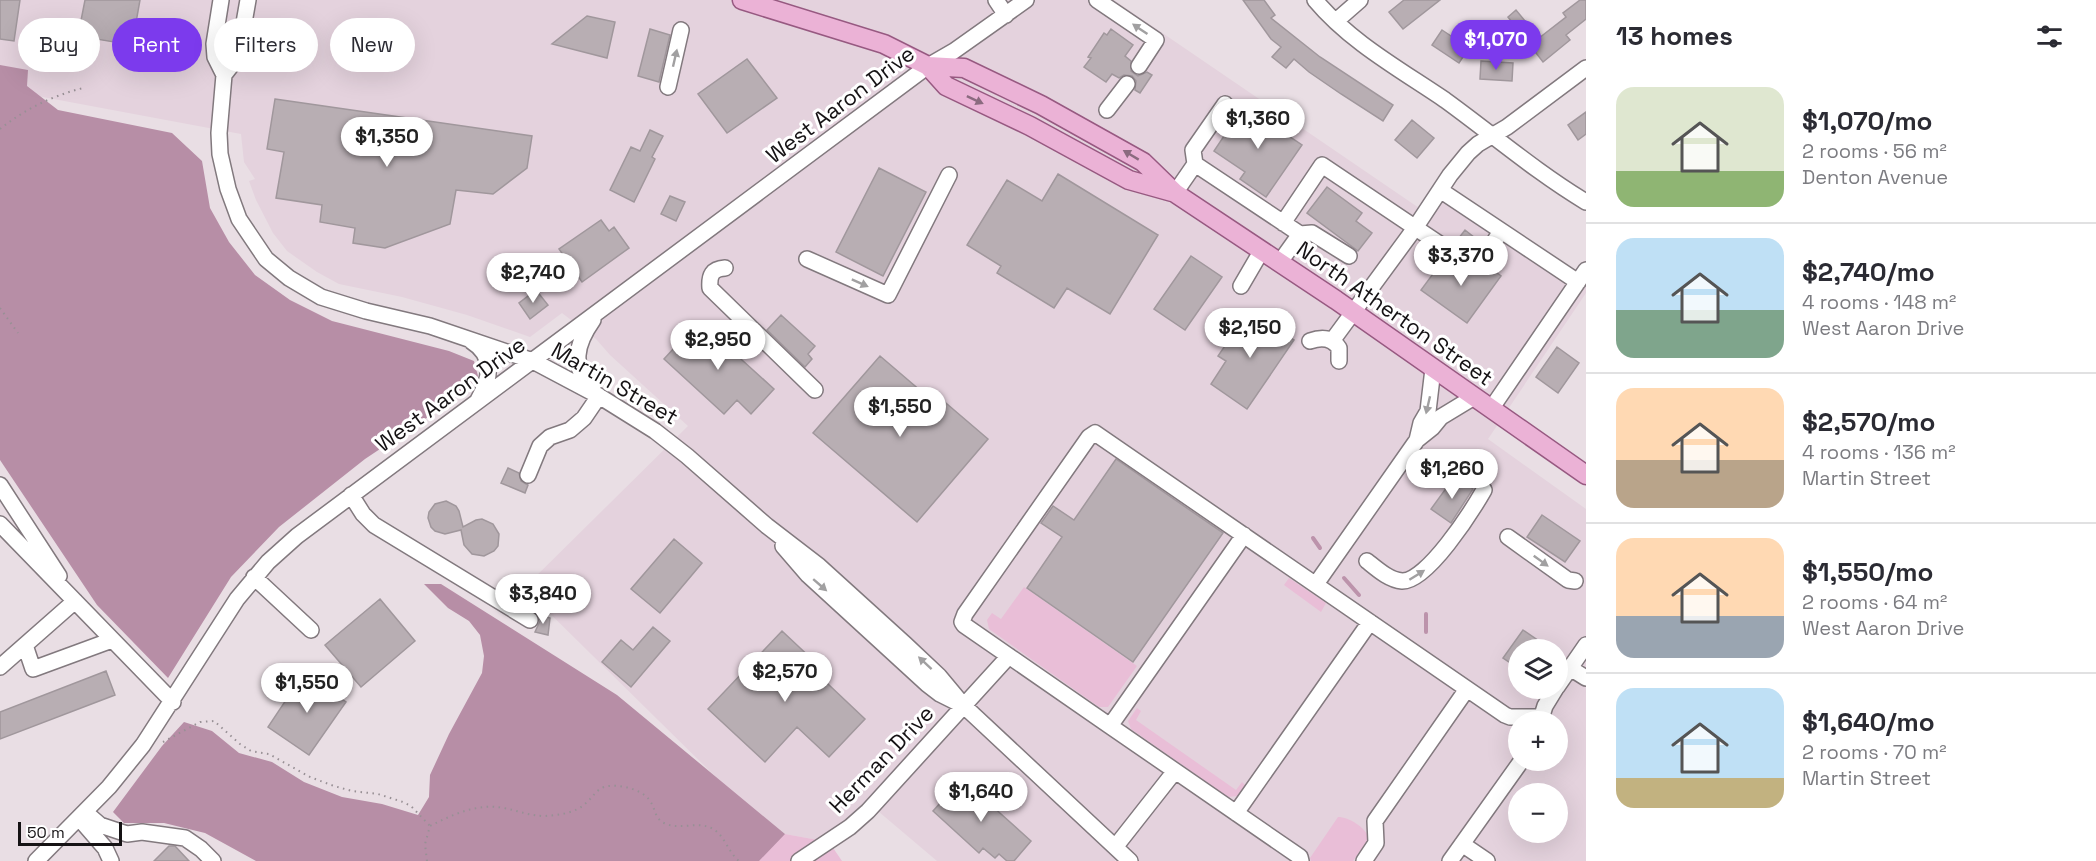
<!DOCTYPE html>
<html lang="en">
<head>
<meta charset="utf-8">
<style>
	body { margin:0; font-family:"Space Grotesk",sans-serif; background:#f2f2f3; color:#2b2b33; height:100vh; display:flex; flex-direction:column; font-size:22px; white-space:nowrap }
	* { box-sizing:border-box; margin:0 }
	p { font-size:20px; color:#7c7c81 }
	.icon { flex:none; width:33px; height:33px; fill:none; stroke:currentColor; stroke-width:2; stroke-linecap:round; stroke-linejoin:round }
	.map { position:relative; flex:1; overflow:hidden }
	.side { display:flex; flex-direction:column; background:#fff; width:510px }
	.side>* { flex:none }
	.guide { position:absolute; left:18px; top:18px; width:570px; height:54px; display:flex; gap:12px }
	.fabs { position:absolute; left:1508px; top:639px; display:grid; gap:12px }
	.fabs a { display:grid; place-items:center; width:60px; height:60px; border-radius:50%; background:#fff; box-shadow:0 6px 24px #0002; font-size:30px }
	.scale { position:absolute; left:18px; bottom:15px; width:104px; box-sizing:border-box; padding-left:6px; border:3px solid #151214; border-top:0; font-size:16px; line-height:21px; white-space:nowrap; color:#151214; -webkit-text-stroke:4px #fff; paint-order:stroke }
	.price { position:absolute; translate:-50% -51px; padding:0 14px; border-radius:21px; background:#fff; color:#222; font-size:20px; line-height:39px; filter:drop-shadow(0 2px 3px #0008) }
	.price::after { content:''; position:absolute; left:50%; top:36px; width:18px; height:14px; margin-left:-9px; background:inherit; clip-path:polygon(0 0,100% 0,50% 100%) }
	.price.selected { background:#7c3aed; color:#fff }
	ul { padding:0; list-style:none }
	li { display:flex; align-items:center; gap:18px; height:150px; padding:0 30px }
	li+li { border-top:2px solid #e1e1e2 }
	li span { display:grid; place-items:center; flex:none; width:168px; height:120px; border-radius:18px; color:#555 }
	li>.icon { margin-inline-start:auto }
	span .icon { width:72px; height:72px; fill:#fffc; stroke-width:1 }
	li b { font-size:26px }
	h2 { display:flex; justify-content:space-between; align-items:center; height:72px; padding:0 30px; font-size:26px }
	.tag { padding:0 21px; border-radius:27px; background:#fff; box-shadow:0 6px 24px #0002; font-size:21px; line-height:54px }
	.tag.selected { background:#7c3aed; color:#fff }
	main { display:flex; flex:1; min-height:0 }
	.map>svg:first-child { display:block }
	.built { fill:#e4d2dd; fill-rule:evenodd }
	.green { fill:#e9bed7 }
	.forest { fill:#b78ea6 }
	.lines { fill:none; stroke-linecap:round; stroke-linejoin:round }
	.stream { stroke:#bc93ab; stroke-width:4 }
	.building { fill:#b8aeb3; stroke:#a0979c; stroke-width:1.5 }
	.minor-casing { stroke:#82797e; stroke-width:18 }
	.major-casing { stroke:#975981; stroke-width:21 }
	.path { stroke:#989095; stroke-width:2; stroke-dasharray:1.5 4.5; stroke-linecap:butt }
	.minor { stroke:#fff; stroke-width:15 }
	.major { stroke:#ebb2d6; stroke-width:18 }
	.oneway { fill:#a1a0a1 }
	.oneway2 { fill:#8b6a7f }
	.labels { text-anchor:middle; dominant-baseline:central; stroke-width:6; stroke-linejoin:round; paint-order:stroke }
	.street-label { font-size:22px; fill:#151214; stroke:#fff }
</style>
</head>
<body>
<main>
<div class="map">
<svg width="1586" height="861" viewBox="0 0 1586 861">
	<rect width="100%" height="100%" fill="#e9dee4"/>
	<!-- built -->
	<path class="built" d="M0,0H1114L1422,210L1443,184L1586,284V293L1488,439L1586,509V861H1119L1116,859L1115,861H937L872,806L829,842L785,834L725,786L524,588L688,426L610,355L596,339L562,313L530,337L467,315L402,297L339,284L317,272L287,251L273,233L256,200L249,181L255,179L244,162L241,134L0,89ZM1518,650H1557V688H1518ZM1518,722H1557V760H1518ZM1518,794H1557V832H1518Z"/>
	<!-- green -->
	<path class="green" d="M1289,578L1326,603L1321,612L1284,585Z
		M1024,587L1137,666L1108,707H1099L989,629L987,620L992,613L1001,619Z
		M1137,708L1141,711L1136,720L1236,790L1242,782L1245,785L1237,796L1228,797L1131,729L1128,721Z
		M1338,817C1349,817 1365,827 1369,838L1353,861H1311L1310,858Z
		M760,832L785,834L829,842L842,861H713Z"/>
	<!-- forest -->
	<path class="forest" d="M0,65L28,70L27,86L58,110L172,133L202,161L210,208L229,242L255,275L290,300L332,321L449,351L474,361L478,376L467,391L365,459L279,527L231,577L168,678L97,605L0,460Z
		M424,584H441L617,695L785,834L759,861H256L205,833L164,823H124L113,812L162,746L184,722L212,731L239,753L272,762L304,782L342,797L382,804L418,815L429,797L430,775L449,734L482,673L484,656L480,635L469,621L448,608Z"/>
	<g class="lines">
		<!-- stream -->
		<path class="stream" d="M1313,538L1320,548
			M1344,578L1359,595
			M1426,614V632"/>
	</g>
	<!-- building -->
	<path class="building" d="M0,0H20L14,41L0,39Z
		M85,0H140L132,45L78,36Z
		M1243,0H1264L1275,15L1271,18L1320,57L1393,105L1383,121L1341,94L1309,72L1294,59L1286,68L1272,57L1281,47L1271,39Z
		M1404,0H1440L1403,29L1389,12Z
		M1580,0H1586V19L1566,35L1570,40L1543,62L1508,17L1516,10L1539,38L1566,17L1563,13Z
		M587,16L615,22L607,58L552,44Z
		M650,29L670,35L659,82L638,76Z
		M1111,29L1133,45L1125,56L1131,61V71L1138,76L1147,72L1152,75L1140,93L1135,90L1136,81L1132,76L1124,75L1119,78L1112,74L1106,82L1084,67L1091,58L1088,57L1104,33L1107,35Z
		M1442,30L1469,48L1459,63L1432,45Z
		M747,59L777,98L727,133L698,94Z
		M1481,61L1513,63L1512,81L1480,79Z
		M275,99L532,136L527,168L493,194L456,190L450,224L385,248L353,243L355,228L320,222L322,205L276,198L284,152L267,149Z
		M1244,106L1302,145L1266,197L1240,179L1245,172L1214,151Z
		M1586,112V134L1578,140L1568,125Z
		M1412,120L1434,138L1417,158L1395,140Z
		M650,130L663,136L652,157L655,159L634,202L610,190L631,147L640,151Z
		M879,168L926,192L883,276L836,252Z
		M1058,174L1158,235L1110,314L1067,288L1054,308L997,273L1001,266L967,245L1007,180L1042,201Z
		M1327,187L1362,213L1356,221L1372,233L1358,251L1307,213Z
		M670,196L685,202L676,221L661,214Z
		M601,220L609,231L614,227L629,248L582,282L559,249Z
		M1465,230L1475,238L1470,246L1459,248L1455,243Z
		M1191,256L1222,277L1185,330L1154,309Z
		M1444,259L1452,260L1458,266L1484,263L1501,276L1467,323L1421,290Z
		M536,290L548,305L530,319L519,303Z
		M781,315L815,346L808,354L812,359L805,367L767,330Z
		M1246,315L1255,321L1258,316L1294,340L1247,409L1211,384L1226,361L1218,356Z
		M699,321L774,389L751,414L737,400L724,414L664,359Z
		M1557,347L1579,363L1558,393L1536,377Z
		M880,356L935,403L940,398L988,439L917,522L813,433Z
		M1116,459L1223,533L1133,662L1027,588L1062,537L1041,523L1053,506L1074,520Z
		M508,468L519,473L521,481L528,485L525,493L501,483Z
		M1455,476L1473,489L1451,523L1431,509Z
		M446,501L456,506L459,511L463,527L476,520L482,519L493,524L499,534L498,546L494,551L484,556L472,554L464,545L461,530L445,534L435,531L431,527L428,518L429,512L435,504Z
		M1542,515L1580,541L1565,562L1527,537Z
		M674,539L702,563L660,613L631,589Z
		M380,599L415,641L361,687L325,645Z
		M539,615L550,618L548,635L535,632L540,621Z
		M653,627L670,641L631,687L602,662L621,640L633,650Z
		M1523,630L1539,641L1533,650H1518V668L1503,658Z
		M782,631L815,662L810,667L865,719L829,757L797,727L765,762L708,709Z
		M106,671L115,695L0,739V712Z
		M304,673L346,702L309,755L268,727Z
		M962,779L1031,841L1014,861H1007L999,854L995,858L983,848L979,853L933,811Z
		M169,846H175L189,861H154Z"/>
	<g class="lines">
		<!-- minor casing -->
		<g class="minor-casing">
			<path id="minor" d="M221,0L214,44L215,57L224,75L219,133L220,154L228,189L239,219L266,259L289,278L321,297L366,311L430,326L533,361L599,396L655,431L687,456L767,526L819,566L905,644L939,676L964,706L1130,861
				M996,0L1006,15
				M1097,0L1156,40L1139,66
				M1315,0C1350,42 1401,70 1445,100C1492,134 1536,172 1586,202
				M1336,21L1360,0
				M224,75L238,57L248,0
				M668,87L681,30
				M1225,104L1193,150L1195,164L1300,234L1312,233L1349,256
				M1107,110L1127,84
				M1440,190L1578,282
				M1175,193L1195,164
				M1283,223L1322,165L1450,251
				M1461,257L1487,253L1501,231
				M807,259L888,295L949,175
				M1280,262L1300,234
				M725,268C712,269 709,275 710,288L815,390
				M1241,286L1262,250
				M471,341C495,356 491,378 478,400
				M1310,341C1321,337 1332,337 1339,348V361
				M1332,341L1415,228L1450,175L1468,153L1478,144L1507,127L1586,68
				M593,389C570,367 576,344 593,320
				M1491,409L1586,270
				M1417,440L1421,423L1428,411L1433,369
				M528,475L540,446L550,437L570,430L584,418L599,396
				M0,485L59,576
				M351,495L363,514L374,525L530,620
				M0,524L173,702
				M1244,535L1110,726L1300,857L1301,861
				M1508,537L1568,580L1575,581
				M783,546L808,575L927,684L940,694L958,703
				M1367,561C1377,569 1389,580 1402,581C1427,582 1472,511 1484,490
				M254,577L311,630
				M1316,584L1417,440L1432,428L1441,417L1474,397
				M25,645L33,669L112,640
				M0,667L75,601
				M1570,668L1586,678
				M1557,687L1586,645
				M1540,722L1545,706L1556,688
				M1110,726L964,625L962,622L965,614L1089,437L1095,433L1505,715L1510,717H1540
				M85,812L100,825L127,834L142,832L185,838L201,849L213,861
				M1236,813L1370,622
				M79,818L105,848L111,861
				M1462,844L1487,861
				M1116,846L1175,771
				M36,861L109,787L143,745L237,599L268,562L297,536L928,66L954,51L1026,0
				M799,861L850,827L868,811L1009,656
				M1364,861L1376,843L1375,821L1467,689
				M1450,861L1522,760"/>
		</g>
		<!-- major casing -->
		<g class="major-casing">
			<path id="major" d="M742,0L884,44L928,66L946,86L1030,126L1129,180L1172,192
				M928,66L964,68L1041,105L1143,162L1175,193L1336,300L1586,475"/>
		</g>
		<!-- path -->
		<path class="path" d="M0,129C25,109 52,96 83,88
			M0,308L18,333
			M163,742L200,722L214,721L240,744L251,751L269,754L310,777L334,786L352,791L378,794L403,802L411,806L430,826
			M427,861L425,844L430,826C454,814 477,803 504,808C519,811 530,816 545,816C559,815 577,813 587,802C593,797 596,790 604,787C617,783 643,789 650,801C656,809 654,818 664,823C680,831 698,820 713,829C725,836 728,852 739,861"/>
		<!-- minor -->
		<use href="#minor" class="minor"/>
		<!-- major -->
		<use href="#major" class="major"/>
	</g>
	<!-- one-way arrows -->
	<defs><path id="oneway-solid" d="M-6-.8H1V-3.2L6.5 0L1 3.2V.8H-6Z" transform="scale(1.5)"/></defs>
	<g class="oneway">
		<use href="#oneway-solid" transform="translate(1140 29) rotate(-146)"/>
		<use href="#oneway-solid" transform="translate(675 58) rotate(-77)"/>
		<use href="#oneway-solid" transform="translate(860 283) rotate(24)"/>
		<use href="#oneway-solid" transform="translate(1428 405) rotate(103)"/>
		<use href="#oneway-solid" transform="translate(1541 561) rotate(36)"/>
		<use href="#oneway-solid" transform="translate(1417 575) rotate(-32)"/>
		<use href="#oneway-solid" transform="translate(820 585) rotate(41)"/>
		<use href="#oneway-solid" transform="translate(925 663) rotate(-137)"/>
	</g>
	<g class="oneway2">
		<use href="#oneway-solid" transform="translate(975 100) rotate(25)"/>
		<use href="#oneway-solid" transform="translate(1131 155) rotate(-149)"/>
	</g>
	<g class="labels">
		<!-- street labels -->
		<g class="street-label">
			<text transform="translate(840 104) rotate(-37)">West Aaron Drive</text>
			<text transform="translate(1395 313) rotate(35)">North Atherton Street</text>
			<text transform="translate(615 383) rotate(30)">Martin Street</text>
			<text transform="translate(450 394) rotate(-36)">West Aaron Drive</text>
			<text transform="translate(881 759) rotate(-46)">Herman Drive</text>
		</g>
	</g>
</svg>
<div class="fabs">
<a><svg class="icon" aria-label="layers" viewBox="0 0 24 24"><path d="M12 4l9 5-9 5-9-5zM3 14l9 5 9-5"/></svg></a>
<a>+</a>
<a>−</a>
</div>
<div class="scale">50 m</div>
<b class="price selected" style="left:1496px;top:71px">$1,070</b>
<b class="price" style="left:1258px;top:150px">$1,360</b>
<b class="price" style="left:387px;top:168px">$1,350</b>
<b class="price" style="left:1461px;top:287px">$3,370</b>
<b class="price" style="left:533px;top:304px">$2,740</b>
<b class="price" style="left:1250px;top:359px">$2,150</b>
<b class="price" style="left:718px;top:371px">$2,950</b>
<b class="price" style="left:900px;top:438px">$1,550</b>
<b class="price" style="left:1452px;top:500px">$1,260</b>
<b class="price" style="left:543px;top:625px">$3,840</b>
<b class="price" style="left:785px;top:703px">$2,570</b>
<b class="price" style="left:307px;top:714px">$1,550</b>
<b class="price" style="left:981px;top:823px">$1,640</b>
<div class="guide">
<a class="tag">Buy</a>
<a class="tag selected">Rent</a>
<a class="tag">Filters</a>
<a class="tag">New</a>
</div>
</div>
<section class="side">
<h2>13 homes<svg class="icon" aria-label="filters" viewBox="0 0 24 24"><path d="M4 7h16M4 17h16"/><circle cx="9" cy="7" r="2"/><circle cx="15" cy="17" r="2"/></svg></h2>
<ul>
<li><span style="background:linear-gradient(#dfe7d0 70%,#8fb573 0)"><svg class="icon" aria-label="home" viewBox="0 0 24 24"><path d="M3 11l9-7 9 7M6 9v11h12V9"/></svg></span><div><b>$1,070/mo</b><p>2 rooms · 56 m²</p><p>Denton Avenue</p></div></li>
<li><span style="background:linear-gradient(#bfe0f5 60%,#7fa58c 0)"><svg class="icon" aria-label="home" viewBox="0 0 24 24"><path d="M3 11l9-7 9 7M6 9v11h12V9"/></svg></span><div><b>$2,740/mo</b><p>4 rooms · 148 m²</p><p>West Aaron Drive</p></div></li>
<li><span style="background:linear-gradient(#ffd9b3 60%,#b9a48a 0)"><svg class="icon" aria-label="home" viewBox="0 0 24 24"><path d="M3 11l9-7 9 7M6 9v11h12V9"/></svg></span><div><b>$2,570/mo</b><p>4 rooms · 136 m²</p><p>Martin Street</p></div></li>
<li><span style="background:linear-gradient(#ffd9b3 65%,#9aa5b1 0)"><svg class="icon" aria-label="home" viewBox="0 0 24 24"><path d="M3 11l9-7 9 7M6 9v11h12V9"/></svg></span><div><b>$1,550/mo</b><p>2 rooms · 64 m²</p><p>West Aaron Drive</p></div></li>
<li><span style="background:linear-gradient(#bfe0f5 75%,#c2b280 0)"><svg class="icon" aria-label="home" viewBox="0 0 24 24"><path d="M3 11l9-7 9 7M6 9v11h12V9"/></svg></span><div><b>$1,640/mo</b><p>2 rooms · 70 m²</p><p>Martin Street</p></div></li>
</ul>
</section>
</main>
</body>
</html>
